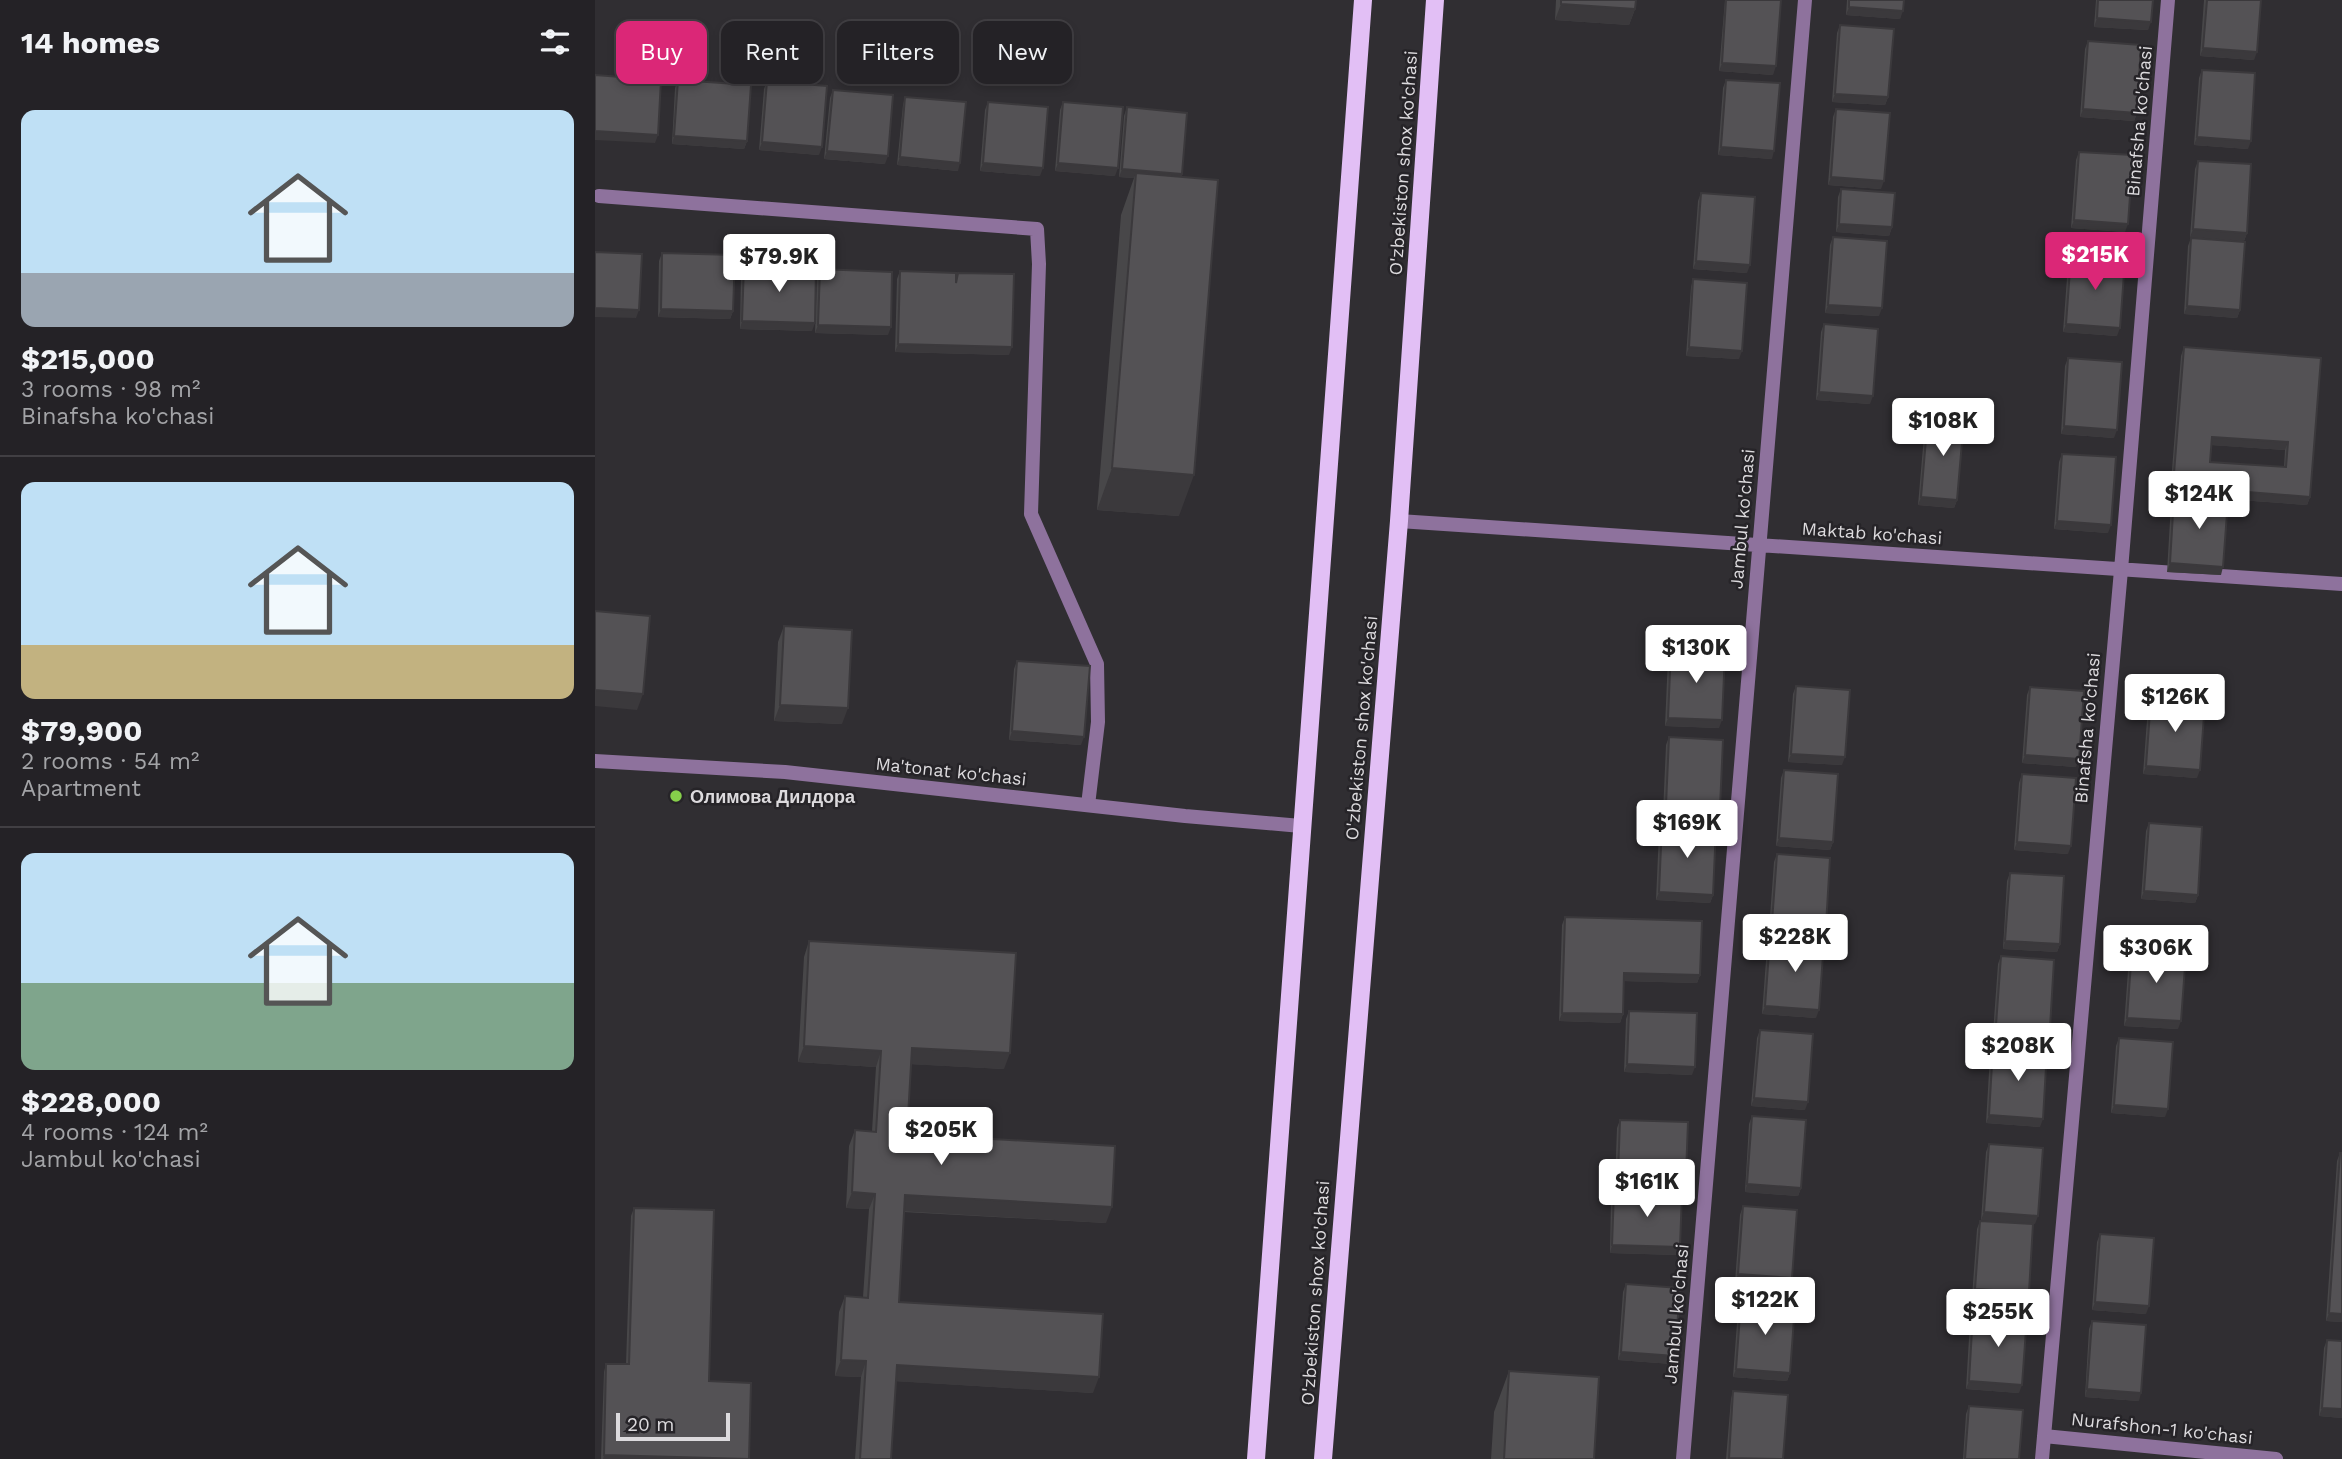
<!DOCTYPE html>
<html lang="en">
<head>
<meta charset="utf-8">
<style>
	body { margin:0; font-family:"Work Sans",sans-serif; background:#302f32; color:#f1f3f6; height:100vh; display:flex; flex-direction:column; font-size:26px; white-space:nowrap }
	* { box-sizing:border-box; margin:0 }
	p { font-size:23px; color:#a3a4a7 }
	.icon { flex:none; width:38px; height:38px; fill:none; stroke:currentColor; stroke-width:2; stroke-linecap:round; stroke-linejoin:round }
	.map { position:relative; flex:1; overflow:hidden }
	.side { display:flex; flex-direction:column; background:#242226; width:595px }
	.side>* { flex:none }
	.banner { position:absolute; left:21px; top:21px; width:665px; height:63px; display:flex; gap:14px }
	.scale { position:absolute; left:21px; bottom:18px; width:114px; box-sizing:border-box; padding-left:7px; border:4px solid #dcdadd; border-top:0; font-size:19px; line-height:24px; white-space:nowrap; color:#dcdadd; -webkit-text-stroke:5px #262428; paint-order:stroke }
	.price { position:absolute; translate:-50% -60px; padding:0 16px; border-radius:7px; background:#fff; color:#222; font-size:23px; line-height:46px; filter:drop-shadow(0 2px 4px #0008) }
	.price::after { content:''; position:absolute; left:50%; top:42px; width:21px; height:16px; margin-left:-10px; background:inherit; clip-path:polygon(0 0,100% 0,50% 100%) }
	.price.current { background:#db2777; color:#fff }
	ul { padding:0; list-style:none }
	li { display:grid; align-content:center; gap:14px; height:371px; padding:0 21px }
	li+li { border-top:2px solid #413f43 }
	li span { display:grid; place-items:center; height:217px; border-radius:14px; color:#555 }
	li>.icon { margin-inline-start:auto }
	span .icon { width:126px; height:126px; fill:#fffc; stroke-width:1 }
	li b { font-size:30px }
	h2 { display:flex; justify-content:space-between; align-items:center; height:84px; padding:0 21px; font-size:30px }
	.tag { padding:0 24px; border-radius:14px; background:#242226; box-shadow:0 4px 10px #0003,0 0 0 2px #413f43; font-size:24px; line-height:63px }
	.tag.current { background:#db2777; color:#fff }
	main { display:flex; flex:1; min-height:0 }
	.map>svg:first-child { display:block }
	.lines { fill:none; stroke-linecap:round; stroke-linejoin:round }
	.service { stroke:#8e729d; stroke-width:14 }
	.minor { stroke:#8e729d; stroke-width:14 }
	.primary { stroke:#e2bff5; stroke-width:18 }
	.wall { fill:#484749; fill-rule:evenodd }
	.shaded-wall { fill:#3b393c }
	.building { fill:#545255; stroke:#3b393c; stroke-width:2; fill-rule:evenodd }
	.poi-dot { fill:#86cf4b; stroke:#262428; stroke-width:2.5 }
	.labels { text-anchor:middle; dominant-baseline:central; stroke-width:5; stroke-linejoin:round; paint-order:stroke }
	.street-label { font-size:18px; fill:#dcdadd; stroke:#262428 }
	.poi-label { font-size:18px; font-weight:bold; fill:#dcdadd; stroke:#262428; text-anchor:start }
</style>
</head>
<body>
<main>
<section class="side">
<h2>14 homes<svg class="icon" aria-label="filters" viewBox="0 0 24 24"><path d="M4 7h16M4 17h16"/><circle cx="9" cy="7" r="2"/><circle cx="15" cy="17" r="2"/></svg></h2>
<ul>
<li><span style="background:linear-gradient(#bfe0f5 75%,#9aa5b1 0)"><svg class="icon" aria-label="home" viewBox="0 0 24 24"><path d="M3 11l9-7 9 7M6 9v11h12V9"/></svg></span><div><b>$215,000</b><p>3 rooms · 98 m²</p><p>Binafsha ko'chasi</p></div></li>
<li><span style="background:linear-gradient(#bfe0f5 75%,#c2b280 0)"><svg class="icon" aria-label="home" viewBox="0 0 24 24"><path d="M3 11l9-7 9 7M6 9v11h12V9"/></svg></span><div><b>$79,900</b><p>2 rooms · 54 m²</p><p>Apartment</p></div></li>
<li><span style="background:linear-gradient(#bfe0f5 60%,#7fa58c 0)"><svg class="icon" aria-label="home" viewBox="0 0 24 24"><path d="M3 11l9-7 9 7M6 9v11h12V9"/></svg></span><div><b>$228,000</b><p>4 rooms · 124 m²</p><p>Jambul ko'chasi</p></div></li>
</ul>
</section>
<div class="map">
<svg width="1747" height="1459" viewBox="0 0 1747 1459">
	<rect width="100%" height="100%" fill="#302e32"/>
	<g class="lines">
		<!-- service -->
		<path class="service" d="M4,196L442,229L444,264L436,514L502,664L503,722L493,805"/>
		<!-- minor -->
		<path class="minor" d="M804,521L1747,584
			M0,761L190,772L590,816L706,826
			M1449,1436L1681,1459
			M1088,1459L1210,0
			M1447,1459L1526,570L1573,0"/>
		<!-- primary -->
		<path class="primary" d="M661,1459L768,0
			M728,1459L804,521L840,0"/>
	</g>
	<!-- wall -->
	<path class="wall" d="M961,0H1041L1040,9L1034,25L960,20Z
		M1130,0H1186L1178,75L1124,71Z
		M1252,0H1309L1305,19L1251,15Z
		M1501,0H1558L1553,30L1499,27Z
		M1609,0H1666L1659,60L1605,56Z
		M1245,25L1293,97L1290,105L1237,102L1242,33Z
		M1493,41L1542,113L1539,121L1485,117L1490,49Z
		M1607,70L1653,149L1599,145L1604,78Z
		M83,80L152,141L149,149L77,144L80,88Z
		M1131,80L1177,159L1123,155L1128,88Z
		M172,81L224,155L164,150L169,89Z
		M238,90L290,164L229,159L235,98Z
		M310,97L363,171L302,165L308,105Z
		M393,102L445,176L385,171L390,110Z
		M468,102L520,176L460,171L465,110Z
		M532,107L587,174L586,177L584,516L502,510L526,215L539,178L524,177L529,116Z
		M1241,109L1286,189L1233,185L1238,117Z
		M1484,152L1530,232L1476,228L1481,160Z
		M1603,161L1652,233L1649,241L1595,237L1600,169Z
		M1246,189L1297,227L1294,236L1241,232L1243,197Z
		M1106,193L1152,273L1098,269L1103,201Z
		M1238,237L1284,316L1230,313L1235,245Z
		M1596,238L1645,310L1642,318L1589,314L1593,246Z
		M67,253L138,311L135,319L63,317L64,261Z
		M1476,256L1522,336L1468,332L1473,264Z
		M149,265L217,331L145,329L146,273Z
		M225,269L293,335L220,333L222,277Z
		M305,271L361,277L414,355L300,352L302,279Z
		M1098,279L1144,359L1091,356L1096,287Z
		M1229,324L1275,404L1221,400L1226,332Z
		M1589,347L1726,358L1715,497L1712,505L1575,495L1586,356ZM1617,445L1690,450L1689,467L1615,462Z
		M1473,358L1519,438L1466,434L1470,366Z
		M1333,416L1362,500L1359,508L1323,505L1330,424Z
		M1467,454L1513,533L1459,529L1464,462Z
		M1579,496L1626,575L1572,572L1576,504Z
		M189,626L247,724L179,721L183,642Z
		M1076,649L1124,728L1070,726L1073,657Z
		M422,661L486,745L414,740L419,669Z
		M1201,686L1247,765L1193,762L1198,694Z
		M1435,687L1481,767L1427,763L1432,695Z
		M1556,698L1602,778L1548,774L1553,706Z
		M1074,737L1122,816L1068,813L1071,745Z
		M1189,770L1238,842L1235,850L1181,846L1186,778Z
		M1427,774L1473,854L1419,850L1424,783Z
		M1554,823L1603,895L1600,903L1546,899L1551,831Z
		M1067,824L1118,895L1115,903L1061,900L1064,832Z
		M1182,854L1228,934L1174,930L1179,862Z
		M1415,873L1465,944L1462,952L1408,949L1412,881Z
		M970,917L1105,975L1102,983L1028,981V1014L1025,1023L964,1021L967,925Z
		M1175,939L1221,1018L1167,1014L1172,947Z
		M214,941L409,1069L316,1064L312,1134L511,1223L309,1212L304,1302L498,1393L301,1381L296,1459H260L266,1377L240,1376L244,1312L250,1296L268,1297L274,1209L251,1208L254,1146L260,1130L277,1131L281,1067L203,1062L209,957Z
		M1537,949L1583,1029L1529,1026L1534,957Z
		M1406,956L1455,1028L1452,1036L1398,1033L1403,964Z
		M1034,1011L1097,1075L1029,1072L1031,1019Z
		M1165,1030L1210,1110L1156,1106L1162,1038Z
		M1524,1038L1570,1117L1516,1113L1521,1046Z
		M1398,1047L1445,1127L1391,1123L1395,1055Z
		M1157,1116L1206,1188L1203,1196L1150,1192L1154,1124Z
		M1025,1120L1091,1175L1088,1184L1020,1182L1022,1128Z
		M1394,1144L1440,1224L1386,1220L1391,1152Z
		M1745,1153H1747V1322L1731,1321L1742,1161Z
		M1019,1191L1082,1255L1015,1253L1016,1199Z
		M1148,1206L1197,1278L1194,1287L1140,1282L1145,1215Z
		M39,1208L114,1381L154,1459H6L9,1372L11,1364H31L36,1216Z
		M1385,1221L1434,1292L1431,1300L1377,1297L1382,1229Z
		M1505,1234L1551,1314L1497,1310L1502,1242Z
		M1031,1284L1077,1364L1023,1360L1028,1292Z
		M1146,1301L1195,1373L1192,1381L1138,1377L1143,1309Z
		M1378,1313L1424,1393L1371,1389L1375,1321Z
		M1497,1321L1544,1401L1490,1397L1494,1329Z
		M1732,1340L1747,1418L1724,1416L1729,1348Z
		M914,1371L999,1459H896L899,1412Z
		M1138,1391L1188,1459H1131L1136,1399Z
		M1374,1406L1424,1459H1368L1371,1414Z"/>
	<!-- shaded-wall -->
	<path class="shaded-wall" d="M966,4L1040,9L1034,25L960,20Z
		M1254,7L1308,11L1305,19L1251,15Z
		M1502,18L1556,22L1553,30L1499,27Z
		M1608,48L1662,52L1659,60L1605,56Z
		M1127,63L1181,66L1178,75L1124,71Z
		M1240,94L1293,97L1290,105L1237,102Z
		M1488,109L1542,113L1539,121L1485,117Z
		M0,131L63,135L60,143L0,140Z
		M79,136L152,141L149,149L77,144Z
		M1602,137L1656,141L1653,149L1599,145Z
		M167,142L227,147L224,155L164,150Z
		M1126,147L1179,151L1177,159L1123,155Z
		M232,151L293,156L290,164L229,159Z
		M305,157L365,163L363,171L302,165Z
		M388,163L448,168L445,176L385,171Z
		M463,163L523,168L520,176L460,171Z
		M527,169L587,174L584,182L541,173L539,178L524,177Z
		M1236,177L1289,181L1286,189L1233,185Z
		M1479,220L1533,224L1530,232L1476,228Z
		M1244,224L1297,227L1294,236L1241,232Z
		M1598,229L1652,233L1649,241L1595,237Z
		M1101,261L1155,265L1152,273L1098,269Z
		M1233,305L1287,308L1284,316L1230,313Z
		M1592,306L1645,310L1642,318L1589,314Z
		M0,308L44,310L41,318L0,317Z
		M66,309L138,311L135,319L63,317Z
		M147,321L220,323L217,331L145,329Z
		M1471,324L1525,328L1522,336L1468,332Z
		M223,325L296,327L293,335L220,333Z
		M303,344L417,347L414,355L300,352Z
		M1094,347L1147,351L1144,359L1091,356Z
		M1224,392L1278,396L1275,404L1221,400Z
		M1469,426L1522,430L1519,438L1466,434Z
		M1617,437L1693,442L1690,450L1614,445Z
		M517,468L599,475L584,516L502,510Z
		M1578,486L1715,497L1712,505L1575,495Z
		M1326,497L1362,500L1359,508L1323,505Z
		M1462,521L1516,525L1513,533L1459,529Z
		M1575,563L1628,567L1626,575L1572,572Z
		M0,690L48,694L42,710L0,706Z
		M185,705L253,708L247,724L179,721Z
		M1073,718L1127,720L1124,728L1070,726Z
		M417,731L489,737L486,745L414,740Z
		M1196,754L1250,757L1247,765L1193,762Z
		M1430,755L1484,759L1481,767L1427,763Z
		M1551,766L1605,770L1602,778L1548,774Z
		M1071,805L1125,808L1122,816L1068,813Z
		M1184,838L1238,842L1235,850L1181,846Z
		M1422,842L1476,846L1473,854L1419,850Z
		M1549,891L1603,895L1600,903L1546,899Z
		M1064,892L1118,895L1115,903L1061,900Z
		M1177,922L1231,926L1228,934L1174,930Z
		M1410,941L1465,944L1462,952L1408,949Z
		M1029,973L1105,975L1102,983L1026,981Z
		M1170,1006L1224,1010L1221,1018L1167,1014Z
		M967,1013L1028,1014L1025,1023L964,1021Z
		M1532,1018L1586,1021L1583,1029L1529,1026Z
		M1401,1025L1455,1028L1452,1036L1398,1033Z
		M209,1046L286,1051L281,1067L203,1062Z
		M317,1048L415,1053L409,1069L311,1064Z
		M1032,1064L1100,1067L1097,1075L1029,1072Z
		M1159,1098L1213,1102L1210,1110L1156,1106Z
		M1519,1105L1573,1109L1570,1117L1516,1113Z
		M1394,1115L1448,1119L1445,1127L1391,1123Z
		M1023,1174L1091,1175L1088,1184L1020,1182Z
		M1152,1184L1206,1188L1203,1196L1150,1192Z
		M257,1192L280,1194L274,1209L251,1208Z
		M310,1195L517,1207L511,1223L304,1211Z
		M1389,1212L1443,1216L1440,1224L1386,1220Z
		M1017,1245L1085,1247L1082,1255L1015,1253Z
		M1143,1274L1197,1278L1194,1287L1140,1282Z
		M1380,1289L1434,1292L1431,1300L1377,1297Z
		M1500,1302L1554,1306L1551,1314L1497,1310Z
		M1734,1313L1747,1314V1322L1731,1321Z
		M1026,1352L1080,1356L1077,1364L1023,1360Z
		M246,1360L271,1361L266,1377L240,1376Z
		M302,1365L504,1377L498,1393L296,1381Z
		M1141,1369L1195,1373L1192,1381L1138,1377Z
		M1374,1381L1427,1385L1424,1393L1371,1389Z
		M1492,1389L1546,1393L1544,1401L1490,1397Z
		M1727,1408L1747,1409V1418L1724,1416Z
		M9,1455L131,1459H8Z"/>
	<!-- building -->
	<path class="building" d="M966,0H1041L1040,9L966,4Z
		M1131,0H1186L1181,66L1127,63Z
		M1254,0H1309L1308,11L1254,7Z
		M1503,0H1558L1556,22L1502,18Z
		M1612,0H1666L1662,52L1608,48Z
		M1245,25L1299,29L1293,97L1240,94Z
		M1493,41L1546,45L1542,113L1488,109Z
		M1607,70L1660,73L1656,141L1602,137Z
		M0,75L66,80L63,135L0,131Z
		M83,80L156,85L152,141L79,136Z
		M1131,80L1185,83L1179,151L1126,147Z
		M172,81L232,86L227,147L167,142Z
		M238,90L298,95L293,156L232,151Z
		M310,97L371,102L365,163L305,157Z
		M393,102L453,107L448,168L388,163Z
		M468,102L528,107L523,168L463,163Z
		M532,107L592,113L587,174L527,169Z
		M1241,109L1295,113L1289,181L1236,177Z
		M1484,152L1538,155L1533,224L1479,220Z
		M1603,161L1656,164L1652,233L1598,229Z
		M541,173L623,180L599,475L517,468Z
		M1246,189L1300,193L1297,227L1244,224Z
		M1106,193L1160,197L1155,265L1101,261Z
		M1238,237L1292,241L1287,308L1233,305Z
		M1596,238L1650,242L1645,310L1592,306Z
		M0,252L47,254L44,310L0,308Z
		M67,253L140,255L138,311L66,309Z
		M1476,256L1530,260L1525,328L1471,324Z
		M149,265L221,267L220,323L147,321Z
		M225,269L297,272L296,327L223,325Z
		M305,271L361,273V283L363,273L419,274L417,347L303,344Z
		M1098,279L1152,283L1147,351L1094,347Z
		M1229,324L1283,329L1278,396L1224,392Z
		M1589,347L1726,358L1715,497L1578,486ZM1617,437L1693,442L1691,467L1615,462Z
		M1473,358L1527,362L1522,430L1469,426Z
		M1333,416L1369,419L1362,500L1326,497Z
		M1467,454L1521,457L1516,525L1462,521Z
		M1579,496L1633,500L1628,567L1575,563Z
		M0,611L55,616L48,694L0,690Z
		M189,626L257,630L253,708L185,705Z
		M1076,649L1130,653L1127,720L1073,718Z
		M422,661L495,666L489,737L417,731Z
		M1201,686L1255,690L1250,757L1196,754Z
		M1435,687L1489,691L1484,759L1430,755Z
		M1556,698L1610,702L1605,770L1551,766Z
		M1074,737L1128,740L1125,808L1071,805Z
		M1189,770L1243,774L1238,842L1184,838Z
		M1427,774L1481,778L1476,846L1422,842Z
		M1554,823L1607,827L1603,895L1549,891Z
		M1067,824L1121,827L1118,895L1064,892Z
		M1182,854L1235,858L1231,926L1177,922Z
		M1415,873L1469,876L1465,944L1410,941Z
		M970,917L1107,921L1105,975L1029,973L1028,1014L967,1013Z
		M1175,939L1229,942L1224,1010L1170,1006Z
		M214,941L421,953L415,1053L317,1048L312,1134L520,1146L517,1207L310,1195L304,1302L508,1314L504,1377L302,1365L296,1459H265L271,1361L246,1360L250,1296L273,1298L280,1194L257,1192L260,1130L281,1132L286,1051L209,1046Z
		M1537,949L1591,953L1586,1021L1532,1018Z
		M1406,956L1459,960L1455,1028L1401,1025Z
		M1034,1011L1102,1013L1100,1067L1032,1064Z
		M1165,1030L1218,1034L1213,1102L1159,1098Z
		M1524,1038L1578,1042L1573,1109L1519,1105Z
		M1398,1047L1452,1050L1448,1119L1394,1115Z
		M1157,1116L1211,1120L1206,1188L1152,1184Z
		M1025,1120L1093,1122L1091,1175L1023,1174Z
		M1394,1144L1448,1148L1443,1216L1389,1212Z
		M1745,1153H1747V1314L1734,1313Z
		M1019,1191L1087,1193L1085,1247L1017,1245Z
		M1148,1206L1202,1210L1197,1278L1143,1274Z
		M39,1208L119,1210L114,1381L156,1383L154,1459L9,1455L11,1364H34Z
		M1385,1221L1438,1224L1434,1292L1380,1289Z
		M1505,1234L1559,1238L1554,1306L1500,1302Z
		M1031,1284L1085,1288L1080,1356L1026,1352Z
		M1146,1301L1200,1305L1195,1373L1141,1369Z
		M1378,1313L1432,1316L1427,1385L1374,1381Z
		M1497,1321L1551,1325L1546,1393L1492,1389Z
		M1732,1340L1747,1341V1409L1727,1408Z
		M914,1371L1004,1377L999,1459H909Z
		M1138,1391L1193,1395L1188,1459L1134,1458Z
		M1374,1406L1428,1410L1424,1459H1370Z"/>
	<!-- markers -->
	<circle class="poi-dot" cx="81" cy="796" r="7"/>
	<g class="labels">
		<!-- street labels -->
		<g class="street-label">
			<text transform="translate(1544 121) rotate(-85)">Binafsha ko'chasi</text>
			<text transform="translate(808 163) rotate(-86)">O'zbekiston shox ko'chasi</text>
			<text transform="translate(1147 519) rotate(-85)">Jambul ko'chasi</text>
			<text transform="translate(1277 533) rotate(4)">Maktab ko'chasi</text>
			<text transform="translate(766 728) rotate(-85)">O'zbekiston shox ko'chasi</text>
			<text transform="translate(1492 728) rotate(-85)">Binafsha ko'chasi</text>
			<text transform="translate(356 771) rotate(6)">Ma'tonat ko'chasi</text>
			<text transform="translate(720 1293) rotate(-86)">O'zbekiston shox ko'chasi</text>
			<text transform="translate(1081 1314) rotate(-85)">Jambul ko'chasi</text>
			<text transform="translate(1567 1428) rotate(6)">Nurafshon-1 ko'chasi</text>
		</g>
		<!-- poi labels -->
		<g class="poi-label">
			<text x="95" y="796">Олимова Дилдора</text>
		</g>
	</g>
</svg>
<div class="scale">20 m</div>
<b class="price current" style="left:1500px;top:292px">$215K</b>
<b class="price" style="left:184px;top:294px">$79.9K</b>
<b class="price" style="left:1348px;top:458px">$108K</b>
<b class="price" style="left:1604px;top:531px">$124K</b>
<b class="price" style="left:1101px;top:685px">$130K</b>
<b class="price" style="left:1580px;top:734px">$126K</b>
<b class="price" style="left:1092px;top:860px">$169K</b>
<b class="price" style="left:1200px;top:974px">$228K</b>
<b class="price" style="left:1561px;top:985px">$306K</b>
<b class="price" style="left:1423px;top:1083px">$208K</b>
<b class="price" style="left:346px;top:1167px">$205K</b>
<b class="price" style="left:1052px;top:1219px">$161K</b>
<b class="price" style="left:1170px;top:1337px">$122K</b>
<b class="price" style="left:1403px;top:1349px">$255K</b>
<div class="banner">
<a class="tag current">Buy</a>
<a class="tag">Rent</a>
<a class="tag">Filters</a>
<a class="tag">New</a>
</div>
</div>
</main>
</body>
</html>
